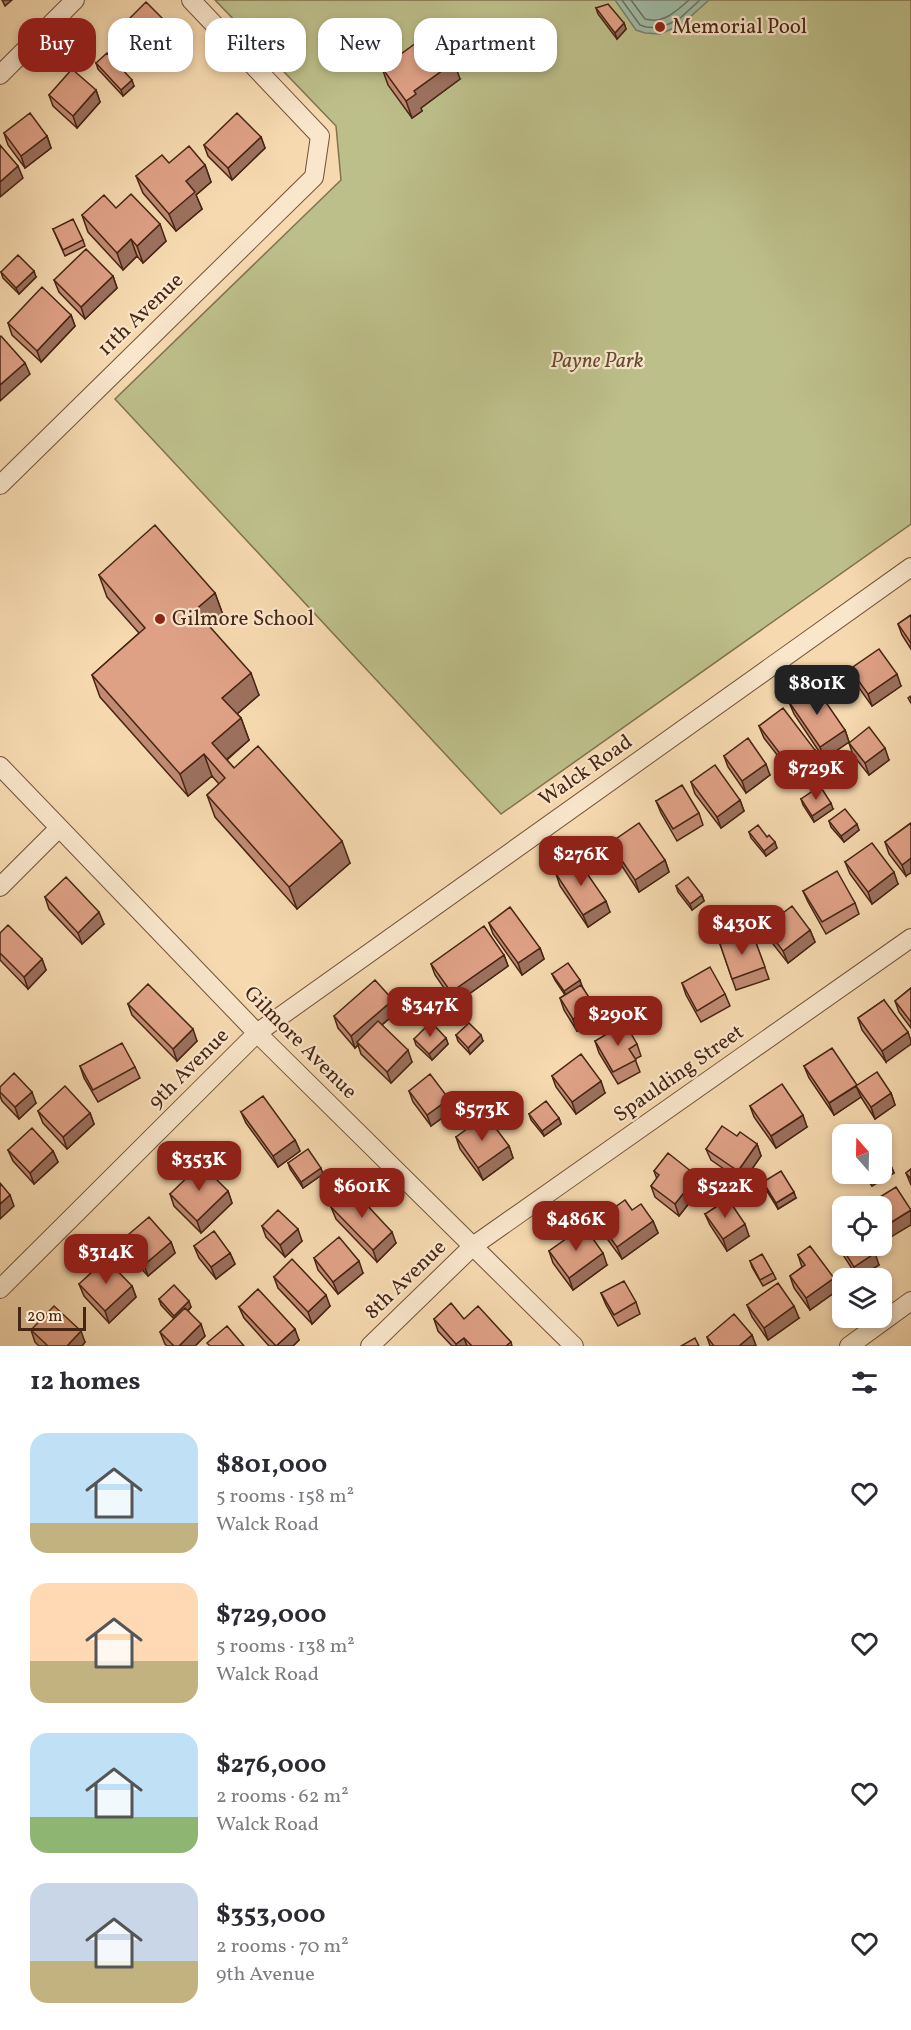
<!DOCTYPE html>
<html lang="en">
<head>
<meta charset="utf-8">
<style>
	body { margin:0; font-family:Vollkorn,serif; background:#f7f7f7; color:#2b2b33; height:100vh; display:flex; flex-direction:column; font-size:22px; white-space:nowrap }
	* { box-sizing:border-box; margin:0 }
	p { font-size:20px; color:#7c7c81 }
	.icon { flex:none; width:33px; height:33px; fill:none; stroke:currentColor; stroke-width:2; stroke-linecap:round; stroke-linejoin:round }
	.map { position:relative; height:1346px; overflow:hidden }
	.drawer { display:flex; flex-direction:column; background:#fff; flex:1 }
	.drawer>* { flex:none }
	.guide { position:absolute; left:18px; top:18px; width:600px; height:54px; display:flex; gap:12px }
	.needle { width:39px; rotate:340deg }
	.buttons { position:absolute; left:832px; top:1124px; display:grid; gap:12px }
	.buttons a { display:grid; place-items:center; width:60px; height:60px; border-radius:12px; background:#fff; box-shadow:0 3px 9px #0003; font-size:30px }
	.scale { position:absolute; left:18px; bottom:15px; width:68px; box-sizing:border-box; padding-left:6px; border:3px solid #472513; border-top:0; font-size:16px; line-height:21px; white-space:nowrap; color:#472513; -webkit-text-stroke:4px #f9e6cb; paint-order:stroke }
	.price { position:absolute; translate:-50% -51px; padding:0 14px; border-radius:12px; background:#8f2418; color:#fff; font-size:20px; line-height:39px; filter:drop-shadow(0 2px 3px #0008) }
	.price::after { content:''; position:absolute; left:50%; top:36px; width:18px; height:14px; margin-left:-9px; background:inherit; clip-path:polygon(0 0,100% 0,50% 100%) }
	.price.active { background:#222; color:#fff }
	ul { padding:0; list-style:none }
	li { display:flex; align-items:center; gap:18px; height:150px; padding:0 30px }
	li span { display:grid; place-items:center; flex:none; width:168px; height:120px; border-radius:18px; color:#555 }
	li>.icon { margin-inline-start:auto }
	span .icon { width:72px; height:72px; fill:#fffc; stroke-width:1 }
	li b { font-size:26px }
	h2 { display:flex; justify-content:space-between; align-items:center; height:72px; padding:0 30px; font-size:26px }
	.chip { padding:0 21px; border-radius:18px; background:#fff; box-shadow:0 3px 9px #0003; font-size:21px; line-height:54px }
	.chip.active { background:#8f2418; color:#fff }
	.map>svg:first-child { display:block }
	.green { fill:#bdbf8a; stroke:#82724e; stroke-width:1.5 }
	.water { fill:#9ebba6; stroke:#7b7f6b; stroke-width:1.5 }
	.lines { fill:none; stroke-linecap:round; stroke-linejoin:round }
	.shore { stroke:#72705c; stroke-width:1.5 }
	.street-casing { stroke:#73523a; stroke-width:20 }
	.street { stroke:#f9e6cb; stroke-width:18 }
	.wall { fill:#c08a73; stroke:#472513; stroke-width:1.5 }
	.shaded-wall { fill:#9c715e; stroke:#472513; stroke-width:1.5 }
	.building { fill:#dfa186; stroke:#472513; stroke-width:1.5 }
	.poi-dot { fill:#8f2418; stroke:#f9e6cb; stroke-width:2 }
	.labels { text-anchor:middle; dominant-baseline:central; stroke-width:4.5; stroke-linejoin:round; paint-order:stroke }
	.poi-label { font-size:21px; fill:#472513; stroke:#f9e6cb; text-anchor:start }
	.street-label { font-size:21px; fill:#472513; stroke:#f9e6cb }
	.park-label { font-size:21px; font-style:italic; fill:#644c31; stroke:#f9e6cb }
</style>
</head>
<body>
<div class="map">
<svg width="911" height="1346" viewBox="0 0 911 1346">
	<rect width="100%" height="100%" fill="#f6d9af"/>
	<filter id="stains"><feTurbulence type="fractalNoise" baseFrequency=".00333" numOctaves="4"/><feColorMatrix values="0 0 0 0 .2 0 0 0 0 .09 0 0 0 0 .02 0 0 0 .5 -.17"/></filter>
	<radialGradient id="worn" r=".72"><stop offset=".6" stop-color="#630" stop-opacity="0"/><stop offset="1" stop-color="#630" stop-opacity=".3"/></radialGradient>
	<!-- green -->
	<path class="green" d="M215,0H911V524L501,814L115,399L341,180L336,126Z"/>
	<!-- water -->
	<path class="water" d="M615,0H709L681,25L660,34L645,33L636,30Z"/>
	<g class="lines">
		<!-- shore -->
		<path class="shore" d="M622,0L640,25L646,27L659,28L678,20L700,0
			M631,0L645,19C664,24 675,12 689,0"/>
		<!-- street casing -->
		<g class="street-casing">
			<path id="street" d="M0,75L75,0
				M0,485L314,177L320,136L191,0
				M0,766L257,1033L574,1346
				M0,887L59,828
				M0,1289L257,1033L911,567
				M370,1346L473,1246L911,938
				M849,1346L911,1301"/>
		</g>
		<!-- street -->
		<use href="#street" class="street"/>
	</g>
	<!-- wall -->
	<path class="wall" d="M596,8L624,23L626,29L617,39L598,14Z
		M113,35L173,36L141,70L117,47Z
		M96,63L134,86L123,96L98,69Z
		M382,68L460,79L421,108L422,111L412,118L388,85Z
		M96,90L100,102L77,128L53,106L49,95Z
		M4,133L47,136L51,148L25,168L8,145Z
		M261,137L265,148L232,180L208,156L204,145Z
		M169,163L205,165L211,182L196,195L202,209L176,231L143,193L136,176Z
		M116,208L166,241L143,263L137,256L123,270L88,232L82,215Z
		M53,229L83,240L85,246L65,256Z
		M1,272L36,277L19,294L3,278Z
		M113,276L117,288L85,319L59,292L54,280Z
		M71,315L75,326L41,362L12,335L8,323Z
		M99,575L215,593L223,615L210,627L259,695L237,714L241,718L249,740L227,760L234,768L350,863L297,909L215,817L207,795L219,784L212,776L188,796L100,697L92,675L139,633L107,597Z
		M911,615V649L902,635L898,624Z
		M850,669L901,686L872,706L854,681Z
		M789,702L845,730L849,742L824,759L794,714Z
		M759,726L815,750L819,761L796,779L764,738Z
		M849,743L889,760L869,775L853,755Z
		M724,756L770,775L746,793L728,767Z
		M691,782L740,800L744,811L721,828L695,794Z
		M801,799L833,809L814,822L803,805Z
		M656,801L699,813L703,825L677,841L661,813Z
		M829,821L859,830L844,842L831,827Z
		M911,823L906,876L889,854L885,842Z
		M749,832L767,837L777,848L766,856L751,838Z
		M610,843L665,860L669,872L639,892L614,854Z
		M845,862L898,884L872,904L850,874Z
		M556,874L610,912L588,927L560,886Z
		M676,886L702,895L704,901L692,910L678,892Z
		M803,891L855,903L859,914L826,934L808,902Z
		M45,897L104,924L82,944L49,909Z
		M489,923L540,948L544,959L522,975L493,934Z
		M765,927L810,930L815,942L788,963L769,939Z
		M752,932L769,979L736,990L720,944Z
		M0,933L42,959L46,970L28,989L0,960Z
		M504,955L508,966L455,1004L435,975L431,964Z
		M552,974L582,986L598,1017L577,1031L564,1010L560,998L565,995L555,980Z
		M682,983L725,994L730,1006L701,1022L686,995Z
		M911,988V1028L899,1012L895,1001Z
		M393,1000L397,1012L382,1025L412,1062L391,1083L361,1054L358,1045L355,1048L338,1028L334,1016Z
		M884,1000L886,1062L862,1030L858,1018Z
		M128,1004L197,1041L177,1061L132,1015Z
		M456,1035L483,1041L470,1054L458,1041Z
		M446,1038L448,1044L432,1060L416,1045L414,1039Z
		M595,1041L637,1044L641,1056L635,1059L640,1072L618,1084L599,1053Z
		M80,1066L135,1067L140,1078L98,1102L84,1078Z
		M804,1066L857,1085L891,1093L895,1105L875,1119L861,1097L834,1115L809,1078Z
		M552,1076L605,1093L576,1114L556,1087Z
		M0,1087L36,1103L19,1119L2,1101L0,1096Z
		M409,1091L449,1099L453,1110L431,1126L413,1102Z
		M750,1106L807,1127L776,1148L754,1117Z
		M38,1111L90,1113L94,1124L67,1149L43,1123Z
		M241,1112L295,1140L300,1151L278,1167L246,1123Z
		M529,1114L559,1118L561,1124L544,1136L531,1120Z
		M456,1137L509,1146L513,1158L483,1180L460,1149Z
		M757,1144L761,1156L743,1182L711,1160L706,1149Z
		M8,1150L53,1151L58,1162L34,1184L13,1161Z
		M889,1161L894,1173L872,1186L863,1173H882Z
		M288,1163L323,1174L303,1188L290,1169Z
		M911,1169V1185L906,1173Z
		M654,1171L697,1176L701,1188L679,1216L655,1197L651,1186L657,1179Z
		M763,1182L796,1198L778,1209L765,1188Z
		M228,1191L232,1203L201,1233L174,1206L170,1194Z
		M331,1207L396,1243L377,1262L336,1219Z
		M632,1210L653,1221L658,1233L622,1259L602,1232L597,1220Z
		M705,1214L749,1236L727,1251L710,1225Z
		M262,1226L302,1241L285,1257L266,1237Z
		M834,1235L879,1265L858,1278L838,1247Z
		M122,1240L171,1242L175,1253L148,1276L126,1252Z
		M194,1246L230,1253L235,1264L216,1279L199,1258Z
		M549,1251L607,1265L573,1290L553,1263Z
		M798,1255L834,1278L838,1290L810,1310L794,1288L790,1276L802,1267Z
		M314,1258L363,1273L338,1294L318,1270Z
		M750,1261L773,1273L776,1279L763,1286L752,1267Z
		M274,1277L330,1306L312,1324L278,1288Z
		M79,1284L132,1286L136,1297L109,1323L84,1296Z
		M601,1293L636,1302L640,1314L618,1326L606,1305Z
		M159,1299L191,1307L188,1311L205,1336L195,1346H167L165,1344L160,1332L174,1319L161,1305Z
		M747,1305L799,1318L768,1340L752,1317Z
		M239,1307L299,1340L293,1346H269L244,1318Z
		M434,1319H464L511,1342L512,1346H452L438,1331Z
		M31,1330L85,1342L82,1346H39L35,1342Z
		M752,1335L756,1346H710L707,1337Z"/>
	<!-- shaded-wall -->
	<path class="shaded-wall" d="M2,0H12L5,6Z
		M624,23L626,29L617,39L615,33Z
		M169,25L173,36L141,70L136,58Z
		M454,62L460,79L421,108L422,111L412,118L406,101L414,91Z
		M132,80L134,86L123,96L121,90Z
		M96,90L100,102L77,128L73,116Z
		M47,136L51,148L25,168L21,156Z
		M261,137L265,148L232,180L228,168Z
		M205,165L211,182L196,195L202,209L176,231L169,214L186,181Z
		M18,166L23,178L0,197V182Z
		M160,224L166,241L143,263L137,246Z
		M131,239L137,256L123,270L117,253Z
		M34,271L36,277L19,294L16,288Z
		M113,276L117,288L85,319L81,307Z
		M71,315L75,326L41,362L37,351Z
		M25,363L30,374L0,401V385Z
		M215,593L223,615L203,633L195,610Z
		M251,673L259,695L230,720L222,698Z
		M897,674L901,686L872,706L868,694Z
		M241,718L249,740L220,765L212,743Z
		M845,730L849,742L824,759L820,747Z
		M885,748L889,760L869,775L865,763Z
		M815,750L819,761L796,779L791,768Z
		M204,754L212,776L188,796L180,774Z
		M766,764L770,775L746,793L742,781Z
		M740,800L744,811L721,828L717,817Z
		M831,803L833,809L814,822L812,816Z
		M857,824L859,830L844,842L841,836Z
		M342,841L350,863L297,909L289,887Z
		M775,842L777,848L766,856L764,851Z
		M911,858V873L906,876L902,865Z
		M665,860L669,872L639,892L635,880Z
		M894,872L898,884L872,904L868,892Z
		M702,895L704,901L692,910L690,904Z
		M606,901L610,912L588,927L583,915Z
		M99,912L104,924L82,944L78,933Z
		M810,930L815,942L788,963L783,951Z
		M540,948L544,959L522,975L518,963Z
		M504,955L508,966L455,1004L451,992Z
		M42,959L46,970L28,989L24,977Z
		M580,980L582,986L567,997L564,991Z
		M393,1000L397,1012L359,1044L357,1042L358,1045L355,1048L351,1036Z
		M594,1005L598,1017L577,1031L573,1019Z
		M193,1029L197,1041L177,1061L173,1049Z
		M908,1032L911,1041V1044L886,1062L882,1051Z
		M481,1035L483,1041L470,1054L468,1048Z
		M446,1038L448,1044L432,1060L429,1054Z
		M408,1050L412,1062L391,1083L387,1072Z
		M601,1081L605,1093L576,1114L572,1102Z
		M856,1086L861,1097L834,1115L829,1103Z
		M32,1092L36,1103L19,1119L15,1107Z
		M891,1093L895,1105L875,1119L871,1107Z
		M449,1099L453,1110L431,1126L427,1115Z
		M90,1113L94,1124L67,1149L63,1137Z
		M803,1115L807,1127L776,1148L771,1136Z
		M559,1118L561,1124L544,1136L542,1131Z
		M295,1140L300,1151L278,1167L273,1156Z
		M757,1144L761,1156L743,1182L738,1171Z
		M509,1146L513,1158L483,1180L478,1168Z
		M53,1151L58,1162L34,1184L30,1173Z
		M889,1161L894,1173L872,1186L868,1175L870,1173H882V1166Z
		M321,1168L323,1174L303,1188L301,1182Z
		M697,1176L701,1188L679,1216L675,1204Z
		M228,1191L232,1203L201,1233L197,1221Z
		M794,1192L796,1198L778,1209L776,1203Z
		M10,1195L14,1206L0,1219V1204Z
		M911,1210V1225L886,1240L882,1228Z
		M653,1221L658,1233L622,1259L617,1247Z
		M745,1224L749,1236L727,1251L723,1239Z
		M298,1229L302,1241L285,1257L280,1245Z
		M392,1232L396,1243L377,1262L373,1250Z
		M171,1242L175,1253L148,1276L144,1265Z
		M230,1253L235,1264L216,1279L211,1267Z
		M603,1253L607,1265L573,1290L569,1278Z
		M875,1253L879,1265L858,1278L854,1267Z
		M359,1261L363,1273L338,1294L333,1282Z
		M834,1278L838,1290L810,1310L806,1298Z
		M132,1286L136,1297L109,1323L105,1311Z
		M326,1295L330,1306L312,1324L308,1312Z
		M189,1301L191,1307L176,1322L174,1316Z
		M794,1306L799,1318L768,1340L764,1328Z
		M201,1324L205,1336L195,1346H179Z
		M295,1329L299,1340L293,1346H276Z
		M81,1331L85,1342L82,1346H67Z
		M752,1335L756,1346H739Z
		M464,1338L467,1346H457L456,1344Z"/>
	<!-- building -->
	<path class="building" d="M146,2L169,25L136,58L113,35Z
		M608,4L624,23L615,33L596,8Z
		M431,32L454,62L414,91L416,94L406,101L382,68Z
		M107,53L132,80L121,90L96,63Z
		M72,69L96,90L73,116L49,95Z
		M30,113L47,136L21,156L4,133Z
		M237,113L261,137L228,168L204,145Z
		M0,145L18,166L0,182Z
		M189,146L205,165L186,181L195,192L169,214L136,176L162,155L169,163Z
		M131,194L160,224L137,246L131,239L117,253L82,215L104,195L116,208Z
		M73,219L83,240L63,250L53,229Z
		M86,249L113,276L81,307L54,280Z
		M18,255L34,271L16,288L1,272Z
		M42,287L71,315L37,351L8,323Z
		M1,336L25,363L0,385V337Z
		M155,525L215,593L195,610L251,673L222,698L241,718L212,743L234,768L258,746L342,841L289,887L207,795L225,778L204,754L180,774L92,675L145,628L99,575Z
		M911,615V643L898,624Z
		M879,649L897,674L868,694L850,669Z
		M814,685L845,730L820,747L789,702Z
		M911,696V703L908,698Z
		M783,708L815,750L791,768L759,726Z
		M869,727L885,748L865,763L849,743Z
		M748,738L766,764L742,781L724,756Z
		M715,765L740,800L717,817L691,782Z
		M682,785L699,813L673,829L656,801Z
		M820,786L831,803L812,816L801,799Z
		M845,809L857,824L841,836L829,821Z
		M639,823L665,860L635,880L610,843Z
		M911,823V858L902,865L885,842Z
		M758,825L767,837L769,835L775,842L764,851L749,832Z
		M872,843L894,872L868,892L845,862Z
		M577,859L606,901L583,915L556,874Z
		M837,871L855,903L822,922L803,891Z
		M66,877L99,912L78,933L45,897Z
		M688,877L702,895L690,904L676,886Z
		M792,906L810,930L783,951L765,927Z
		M510,907L540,948L518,963L489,923Z
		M8,925L42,959L24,977L0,953V933Z
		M484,926L504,955L451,992L431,964Z
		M752,932L765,967L732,979L720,944Z
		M568,963L580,980L564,991L552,974Z
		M710,967L725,994L697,1011L682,983Z
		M375,980L393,1000L351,1036L334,1016Z
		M148,984L193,1029L173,1049L128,1004Z
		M581,985L594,1005L573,1019L560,998Z
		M911,988V1022L895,1001Z
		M884,1000L908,1032L882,1051L858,1018Z
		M378,1021L408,1050L387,1072L357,1042Z
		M431,1022L446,1038L429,1054L414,1039Z
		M469,1023L481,1035L468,1048L456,1035Z
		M625,1023L637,1044L629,1049L636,1060L613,1072L595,1041Z
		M122,1043L135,1067L93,1090L80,1066Z
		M832,1048L857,1085L829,1103L804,1066Z
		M581,1054L601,1081L572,1102L552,1076Z
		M877,1072L891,1093L871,1107L856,1086Z
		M14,1073L32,1092L15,1107L0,1092V1087Z
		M430,1074L449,1099L427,1115L409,1091Z
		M782,1084L803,1115L771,1136L750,1106Z
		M65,1086L90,1113L63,1137L38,1111Z
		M263,1096L295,1140L273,1156L241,1112Z
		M546,1101L559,1118L542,1131L529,1114Z
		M486,1115L509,1146L478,1168L456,1137Z
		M722,1126L737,1136L740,1132L757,1144L738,1171L706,1149Z
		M32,1128L53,1151L30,1173L8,1150Z
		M308,1149L321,1168L301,1182L288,1163Z
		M882,1150L889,1161L882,1166Z
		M668,1153L697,1176L675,1204L651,1186L659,1175L654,1171Z
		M201,1164L228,1191L197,1221L170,1194Z
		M911,1169V1179L906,1173Z
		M781,1171L794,1192L776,1203L763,1182Z
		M0,1183L10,1195L0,1204Z
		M896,1187L911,1210L882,1228V1206L867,1205Z
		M351,1188L392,1232L373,1250L331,1207Z
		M728,1199L745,1224L723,1239L705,1214Z
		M625,1200L632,1210L641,1204L653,1221L617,1247L597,1220Z
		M278,1210L298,1229L280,1245L262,1226Z
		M149,1217L171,1242L144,1265L122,1240Z
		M584,1226L603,1253L569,1278L549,1251Z
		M843,1229V1245H869L875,1253L854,1267L834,1235Z
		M214,1231L230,1253L211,1267L194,1246Z
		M339,1237L359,1261L333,1282L314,1258Z
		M810,1246L834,1278L806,1298L790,1276L805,1265L798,1255Z
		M762,1254L773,1273L760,1280L750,1261Z
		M106,1259L132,1286L105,1311L79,1284Z
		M292,1259L326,1295L308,1312L274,1277Z
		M624,1281L636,1302L614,1315L601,1293Z
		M778,1283L794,1306L764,1328L747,1305Z
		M174,1285L189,1301L174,1316L159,1299Z
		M258,1289L295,1329L276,1346L239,1307Z
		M451,1303L464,1319L478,1306L511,1342L506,1346H472L464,1338L456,1344L434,1319Z
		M54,1306L81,1331L67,1346H48L31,1330Z
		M185,1308L201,1324L179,1346H174L160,1332Z
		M734,1314L752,1335L739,1346H714L707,1337Z
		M227,1326L244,1346H210L207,1343Z
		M695,1338L699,1346H681Z"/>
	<!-- markers -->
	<g class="poi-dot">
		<circle cx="660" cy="27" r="6"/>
		<circle cx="160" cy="619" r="6"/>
	</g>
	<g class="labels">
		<!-- poi labels -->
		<g class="poi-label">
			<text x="672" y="27">Memorial Pool</text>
			<text x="172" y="619">Gilmore School</text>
		</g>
		<!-- street labels -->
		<g class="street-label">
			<text transform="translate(141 315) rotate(-44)">11th Avenue</text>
			<text transform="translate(586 771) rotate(-35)">Walck Road</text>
			<text transform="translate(300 1043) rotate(45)">Gilmore Avenue</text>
			<text transform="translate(189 1069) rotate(-45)">9th Avenue</text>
			<text transform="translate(679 1074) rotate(-35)">Spaulding Street</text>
			<text transform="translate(406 1280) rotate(-44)">8th Avenue</text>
		</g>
		<!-- park labels -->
		<g class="park-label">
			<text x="597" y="361">Payne Park</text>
		</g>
	</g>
	<rect width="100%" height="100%" filter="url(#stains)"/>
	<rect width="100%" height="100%" fill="url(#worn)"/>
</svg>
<div class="buttons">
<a><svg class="needle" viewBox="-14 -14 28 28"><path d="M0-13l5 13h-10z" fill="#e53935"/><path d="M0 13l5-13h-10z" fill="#7c7c81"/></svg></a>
<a><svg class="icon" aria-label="locate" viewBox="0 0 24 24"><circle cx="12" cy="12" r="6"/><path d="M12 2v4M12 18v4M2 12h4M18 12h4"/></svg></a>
<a><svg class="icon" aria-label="layers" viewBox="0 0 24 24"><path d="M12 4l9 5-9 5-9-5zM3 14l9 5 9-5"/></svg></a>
</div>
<div class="scale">20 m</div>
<b class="price active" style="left:817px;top:716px">$801K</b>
<b class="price" style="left:816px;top:801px">$729K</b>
<b class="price" style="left:581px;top:887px">$276K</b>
<b class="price" style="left:742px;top:956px">$430K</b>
<b class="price" style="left:430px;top:1038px">$347K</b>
<b class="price" style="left:618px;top:1047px">$290K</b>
<b class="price" style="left:482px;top:1142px">$573K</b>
<b class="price" style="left:199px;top:1192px">$353K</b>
<b class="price" style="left:362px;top:1219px">$601K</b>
<b class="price" style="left:725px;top:1219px">$522K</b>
<b class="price" style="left:576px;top:1252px">$486K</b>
<b class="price" style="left:106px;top:1285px">$314K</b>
<div class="guide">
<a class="chip active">Buy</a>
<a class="chip">Rent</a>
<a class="chip">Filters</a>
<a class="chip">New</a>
<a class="chip">Apartment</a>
</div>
</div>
<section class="drawer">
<h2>12 homes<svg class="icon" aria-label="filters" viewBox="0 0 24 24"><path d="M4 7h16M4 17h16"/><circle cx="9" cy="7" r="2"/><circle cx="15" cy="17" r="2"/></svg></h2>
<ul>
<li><span style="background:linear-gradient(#bfe0f5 75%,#c2b280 0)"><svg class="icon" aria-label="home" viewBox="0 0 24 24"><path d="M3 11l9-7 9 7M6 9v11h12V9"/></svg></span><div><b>$801,000</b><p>5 rooms · 158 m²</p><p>Walck Road</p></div><svg class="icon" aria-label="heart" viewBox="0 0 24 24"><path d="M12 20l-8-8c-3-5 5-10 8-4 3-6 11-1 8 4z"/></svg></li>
<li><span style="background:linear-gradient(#ffd9b3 65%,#c2b280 0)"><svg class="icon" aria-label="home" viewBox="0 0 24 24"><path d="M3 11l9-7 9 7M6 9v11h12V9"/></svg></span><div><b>$729,000</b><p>5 rooms · 138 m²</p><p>Walck Road</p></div><svg class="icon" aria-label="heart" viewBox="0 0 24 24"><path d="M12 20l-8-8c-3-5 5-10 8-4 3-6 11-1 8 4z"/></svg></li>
<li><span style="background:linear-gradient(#bfe0f5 70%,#8fb573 0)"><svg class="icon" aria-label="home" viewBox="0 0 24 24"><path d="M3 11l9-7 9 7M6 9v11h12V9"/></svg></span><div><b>$276,000</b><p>2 rooms · 62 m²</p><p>Walck Road</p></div><svg class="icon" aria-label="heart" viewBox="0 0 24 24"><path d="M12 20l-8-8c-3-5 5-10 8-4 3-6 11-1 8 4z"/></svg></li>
<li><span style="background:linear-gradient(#c9d6e8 65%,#c2b280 0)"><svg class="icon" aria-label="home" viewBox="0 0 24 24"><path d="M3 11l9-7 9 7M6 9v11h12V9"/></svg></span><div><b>$353,000</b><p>2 rooms · 70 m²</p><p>9th Avenue</p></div><svg class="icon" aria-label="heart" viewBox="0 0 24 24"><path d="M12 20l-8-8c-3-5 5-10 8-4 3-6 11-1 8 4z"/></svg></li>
</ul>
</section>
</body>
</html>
